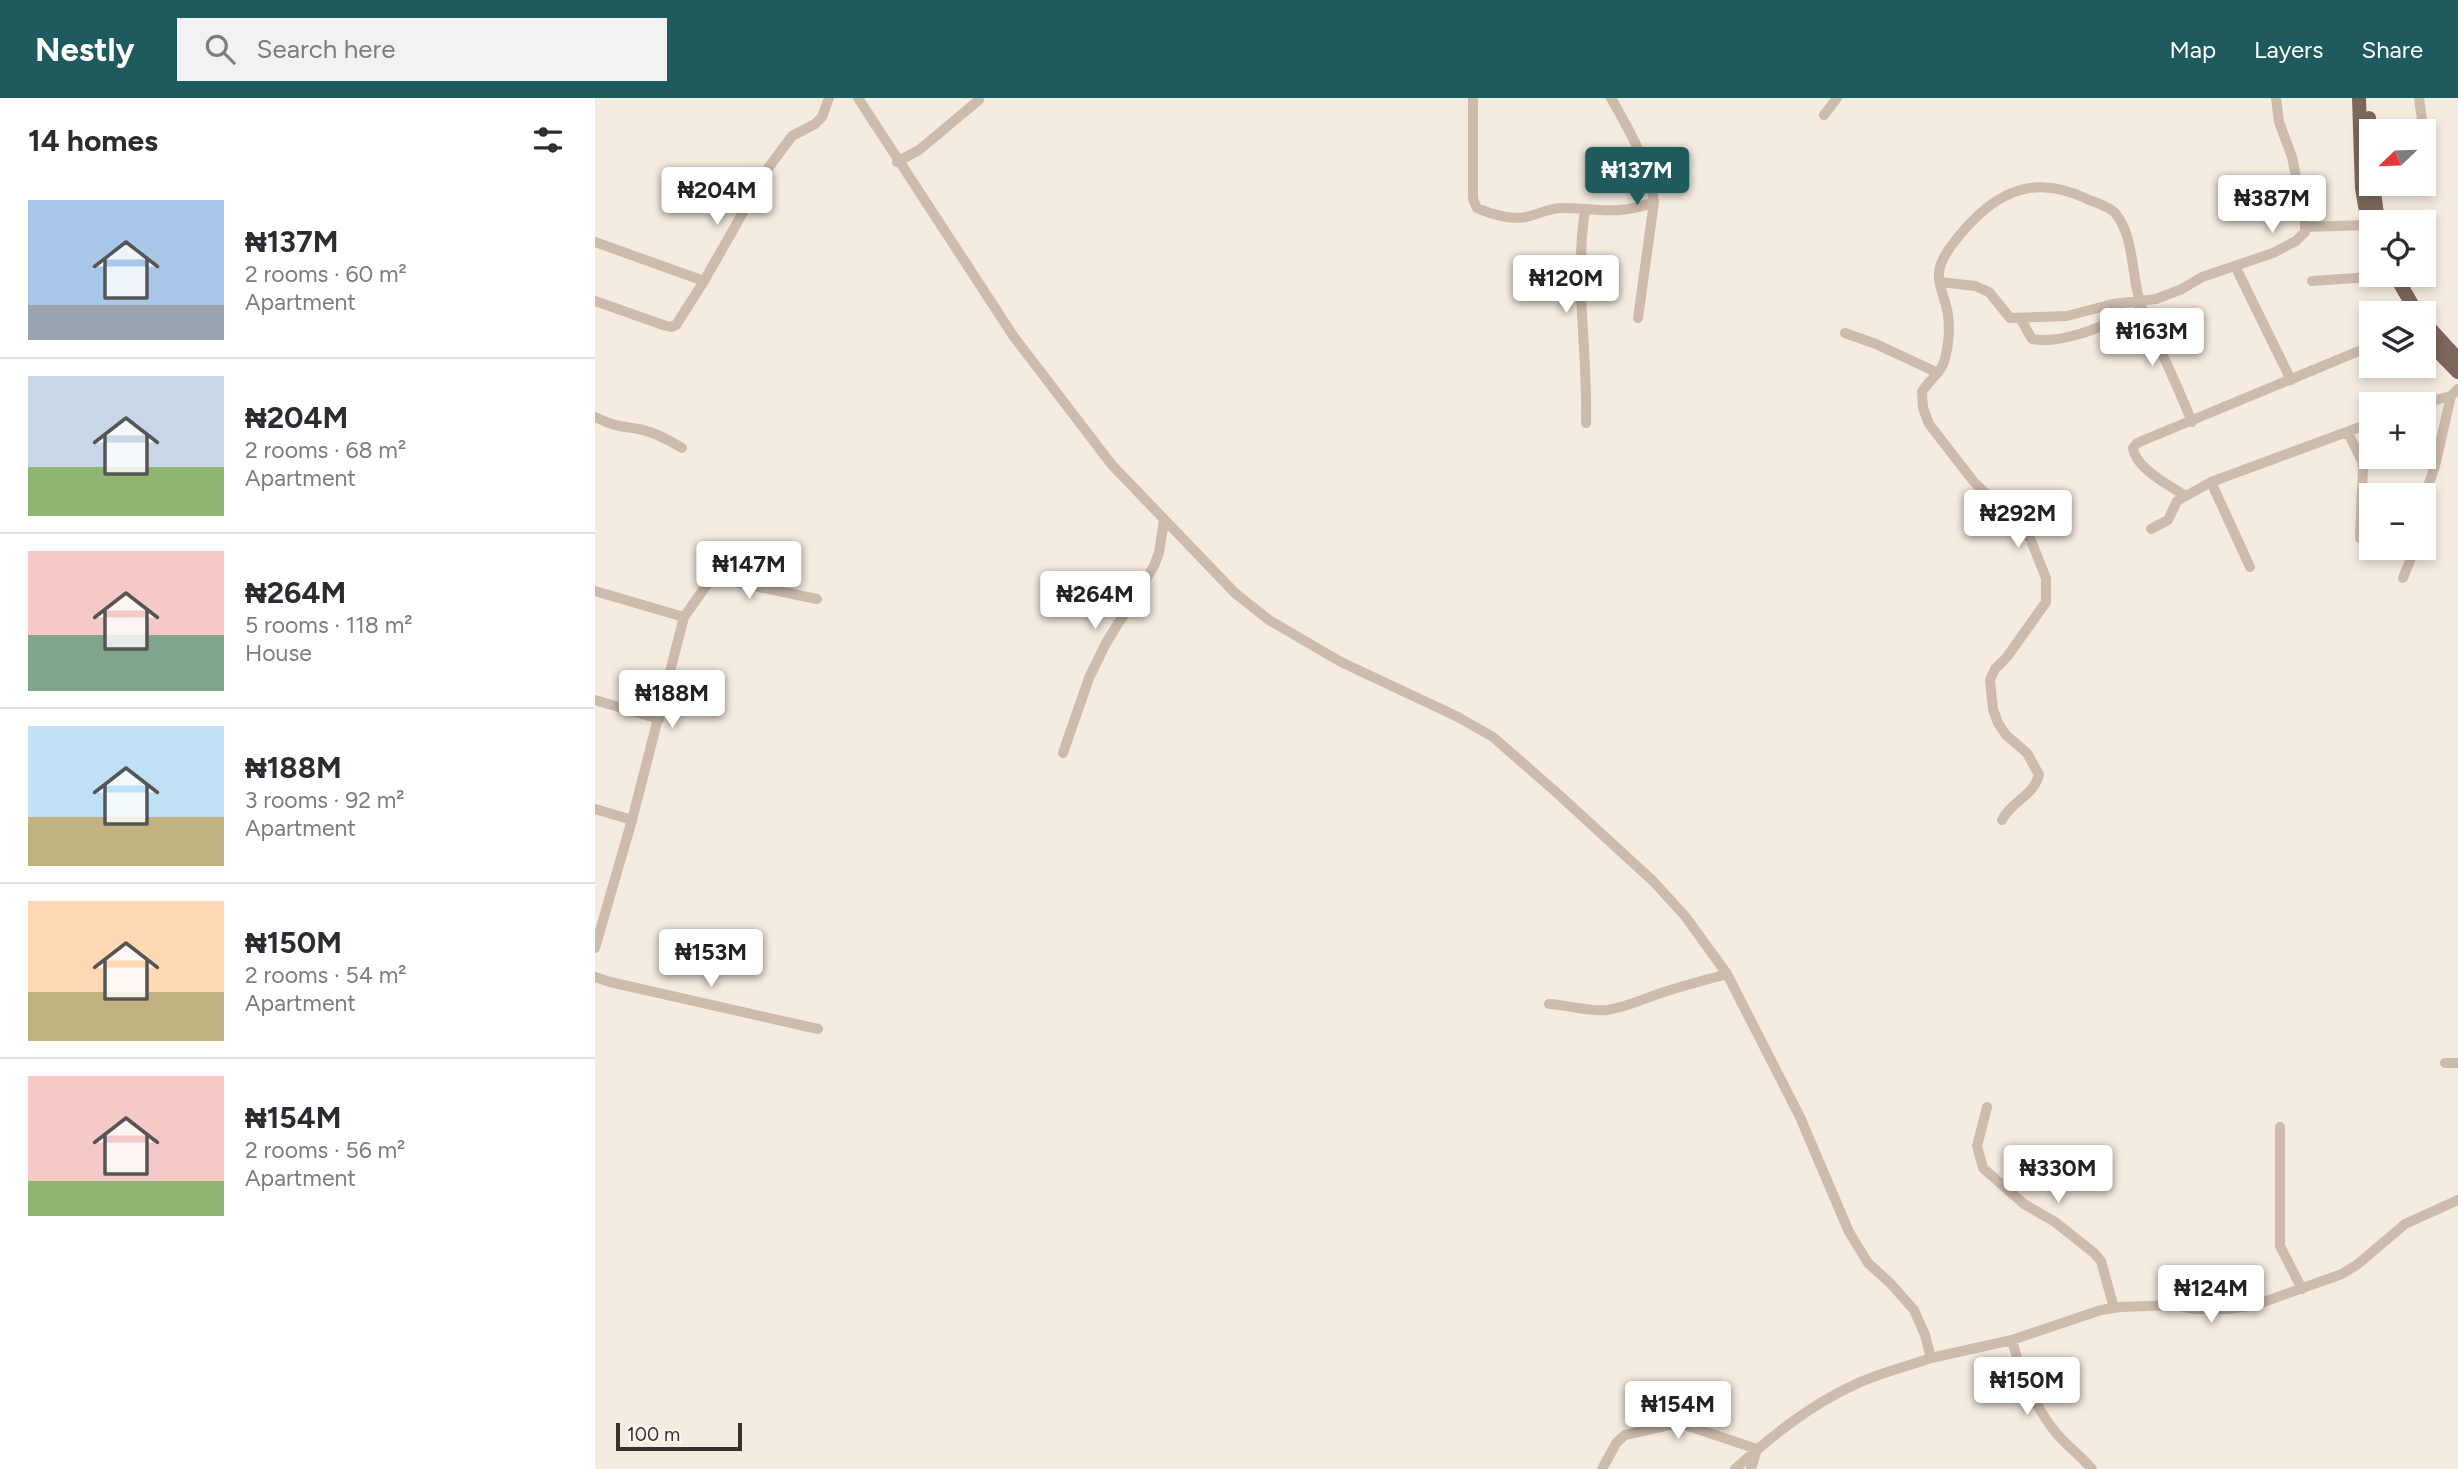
<!DOCTYPE html>
<html lang="en">
<head>
<meta charset="utf-8">
<style>
	body { margin:0; font-family:Figtree,sans-serif; background:#f2f2f3; color:#2b2b33; height:100vh; display:flex; flex-direction:column; font-size:26px; white-space:nowrap }
	* { box-sizing:border-box; margin:0 }
	p { font-size:23px; color:#7c7c81 }
	.icon { flex:none; width:38px; height:38px; fill:none; stroke:currentColor; stroke-width:2; stroke-linecap:round; stroke-linejoin:round }
	.map { position:relative; flex:1; overflow:hidden }
	.details { display:flex; flex-direction:column; background:#fff; width:595px }
	.details>* { flex:none }
	.needle { width:46px; rotate:247deg }
	.controls { position:absolute; left:1764px; top:21px; display:grid; gap:14px }
	.controls a { display:grid; place-items:center; width:77px; height:77px; border-radius:0px; background:#fff; box-shadow:0 4px 10px #0003; font-size:35px }
	.scale { position:absolute; left:21px; bottom:18px; width:126px; box-sizing:border-box; padding-left:7px; border:4px solid #3b302b; border-top:0; font-size:19px; line-height:24px; white-space:nowrap; color:#3b302b; -webkit-text-stroke:5px #fbf5ee; paint-order:stroke }
	.price { position:absolute; translate:-50% -60px; padding:0 16px; border-radius:7px; background:#fff; color:#222; font-size:23px; line-height:46px; filter:drop-shadow(0 2px 4px #0008) }
	.price::after { content:''; position:absolute; left:50%; top:42px; width:21px; height:16px; margin-left:-10px; background:inherit; clip-path:polygon(0 0,100% 0,50% 100%) }
	.price.on { background:#1f5a5e; color:#fff }
	ul { padding:0; list-style:none }
	li { display:flex; align-items:center; gap:21px; height:175px; padding:0 28px }
	li+li { border-top:2px solid #e1e1e2 }
	li span { display:grid; place-items:center; flex:none; width:196px; height:140px; border-radius:0px; color:#555 }
	li>.icon { margin-inline-start:auto }
	span .icon { width:84px; height:84px; fill:#fffc; stroke-width:1 }
	li b { font-size:30px }
	h2 { display:flex; justify-content:space-between; align-items:center; height:84px; padding:0 28px; font-size:30px }
	header { display:flex; align-items:center; gap:42px; box-sizing:border-box; height:98px; padding:0 35px; background:#1f5a5e; color:#fff }
	header strong { font-size:33px }
	nav { display:flex; gap:38px; margin-inline-start:auto; font-size:24px }
	.search { width:490px; height:63px; background:#f2f2f3; display:flex; align-items:center; gap:18px; box-sizing:border-box; padding:0 24px; border-radius:0px; color:#7c7c81; font-size:26px }
	main { display:flex; flex:1; min-height:0 }
	.map>svg:first-child { display:block }
	.lines { fill:none; stroke-linecap:round; stroke-linejoin:round }
	.minor { stroke:#cdbbac; stroke-width:10 }
	.major { stroke:#7d675c; stroke-width:14 }
</style>
</head>
<body>
<header>
<strong>Nestly</strong>
<div class="search"><svg class="icon" aria-label="search" viewBox="0 0 24 24"><circle cx="10" cy="10" r="6"/><path d="M15 15l6 6"/></svg>Search here</div>
<nav><a>Map</a><a>Layers</a><a>Share</a></nav>
</header>
<main>
<section class="details">
<h2>14 homes<svg class="icon" aria-label="filters" viewBox="0 0 24 24"><path d="M4 7h16M4 17h16"/><circle cx="9" cy="7" r="2"/><circle cx="15" cy="17" r="2"/></svg></h2>
<ul>
<li><span style="background:linear-gradient(#a9c7e8 75%,#9aa5b1 0)"><svg class="icon" aria-label="home" viewBox="0 0 24 24"><path d="M3 11l9-7 9 7M6 9v11h12V9"/></svg></span><div><b>₦137M</b><p>2 rooms · 60 m²</p><p>Apartment</p></div></li>
<li><span style="background:linear-gradient(#c9d6e8 65%,#8fb573 0)"><svg class="icon" aria-label="home" viewBox="0 0 24 24"><path d="M3 11l9-7 9 7M6 9v11h12V9"/></svg></span><div><b>₦204M</b><p>2 rooms · 68 m²</p><p>Apartment</p></div></li>
<li><span style="background:linear-gradient(#f6c9c9 60%,#7fa58c 0)"><svg class="icon" aria-label="home" viewBox="0 0 24 24"><path d="M3 11l9-7 9 7M6 9v11h12V9"/></svg></span><div><b>₦264M</b><p>5 rooms · 118 m²</p><p>House</p></div></li>
<li><span style="background:linear-gradient(#bfe0f5 65%,#c2b280 0)"><svg class="icon" aria-label="home" viewBox="0 0 24 24"><path d="M3 11l9-7 9 7M6 9v11h12V9"/></svg></span><div><b>₦188M</b><p>3 rooms · 92 m²</p><p>Apartment</p></div></li>
<li><span style="background:linear-gradient(#ffd9b3 65%,#c2b280 0)"><svg class="icon" aria-label="home" viewBox="0 0 24 24"><path d="M3 11l9-7 9 7M6 9v11h12V9"/></svg></span><div><b>₦150M</b><p>2 rooms · 54 m²</p><p>Apartment</p></div></li>
<li><span style="background:linear-gradient(#f6c9c9 75%,#8fb573 0)"><svg class="icon" aria-label="home" viewBox="0 0 24 24"><path d="M3 11l9-7 9 7M6 9v11h12V9"/></svg></span><div><b>₦154M</b><p>2 rooms · 56 m²</p><p>Apartment</p></div></li>
</ul>
</section>
<div class="map">
<svg width="1863" height="1371" viewBox="0 0 1863 1371">
	<rect width="100%" height="100%" fill="#f4ebe1"/>
	<g class="lines">
		<!-- minor -->
		<path class="minor" d="M263,0L419,239L517,367L640,495L674,522L746,564L861,618L898,639L962,695L1058,783L1090,818L1132,876L1205,1019L1254,1134L1273,1165L1295,1185L1319,1212L1330,1237L1336,1260C1311,1269 1284,1275 1259,1287C1215,1307 1177,1338 1140,1371
			M878,0V101L882,110C897,117 920,123 935,118C946,115 955,110 967,110C1003,110 1023,118 1059,104
			M1016,0C1034,32 1055,67 1059,104L1043,220
			M1824,0L1827,22
			M1229,17L1242,0
			M302,64L324,52L384,2
			M990,112C979,183 993,254 991,325
			M1710,129L1772,127
			M0,144L109,183
			M1640,168L1696,282
			M1717,183L1789,178
			M1345,184L1380,188L1394,194L1415,220L1472,218L1518,206L1561,201L1587,191L1607,179L1678,155L1701,143L1710,134V124L1697,59L1684,24L1681,0
			M0,203L68,227L76,229L81,227L109,183L174,69L197,38L220,26L227,19L234,0
			M1425,220L1437,241C1469,248 1518,223 1548,211
			M1250,235L1281,246L1343,275
			M1825,306L1856,298L1863,291
			M0,319C18,328 25,328 44,331C59,334 74,342 87,350
			M1753,335L1767,363L1768,371L1765,440
			M1616,384L1655,469
			M1590,398C1573,386 1541,371 1538,350L1542,345L1776,248
			M1829,400L1840,368L1856,298
			M1556,431L1573,422L1582,403L1616,384L1776,325
			M1808,480L1820,450
			M0,493L89,519L37,722L0,850
			M89,519L113,485L130,482L222,501
			M0,602L64,621
			M468,655L494,580L511,545L559,468L564,455L569,422
			M0,711L37,722
			M1407,722C1418,701 1437,700 1444,677L1432,655L1411,637L1403,625L1398,611L1395,582L1400,571L1412,559L1451,504V480L1435,440L1420,423L1379,384L1334,326L1328,310L1327,294C1333,283 1345,276 1349,264C1353,250 1355,232 1353,217C1351,200 1339,182 1346,166C1351,153 1361,141 1370,131C1405,91 1442,77 1492,101C1501,105 1514,108 1520,115C1540,138 1536,180 1546,207C1562,246 1581,284 1597,324
			M0,879L15,884L223,931
			M954,906C973,907 994,914 1012,912C1033,909 1050,900 1069,894C1090,887 1111,882 1132,876
			M1850,965H1863
			M1392,1009L1382,1048L1388,1070L1429,1106L1460,1124L1499,1155L1506,1163L1519,1210
			M1685,1029V1148L1707,1191
			M1417,1242C1426,1277 1439,1308 1462,1336C1472,1348 1486,1358 1497,1371
			M1336,1260L1417,1242L1506,1212L1525,1209L1581,1207L1599,1211H1635L1660,1207L1747,1176L1763,1166L1810,1126L1863,1102
			M1007,1371L1022,1344L1030,1337L1074,1327H1090L1162,1351
			M1156,1371L1162,1351"/>
		<!-- major -->
		<path class="major" d="M1764,0L1767,90L1776,143
			M1774,20L1776,57
			M1778,86L1783,124
			M1800,177L1822,215
			M1829,224L1863,261
			M1829,239L1863,274"/>
	</g>
</svg>
<div class="controls">
<a><svg class="needle" viewBox="-14 -14 28 28"><path d="M0-13l5 13h-10z" fill="#e53935"/><path d="M0 13l5-13h-10z" fill="#7c7c81"/></svg></a>
<a><svg class="icon" aria-label="locate" viewBox="0 0 24 24"><circle cx="12" cy="12" r="6"/><path d="M12 2v4M12 18v4M2 12h4M18 12h4"/></svg></a>
<a><svg class="icon" aria-label="layers" viewBox="0 0 24 24"><path d="M12 4l9 5-9 5-9-5zM3 14l9 5 9-5"/></svg></a>
<a>+</a>
<a>−</a>
</div>
<div class="scale">100 m</div>
<b class="price on" style="left:1042px;top:109px">₦137M</b>
<b class="price" style="left:122px;top:129px">₦204M</b>
<b class="price" style="left:1677px;top:137px">₦387M</b>
<b class="price" style="left:971px;top:217px">₦120M</b>
<b class="price" style="left:1557px;top:270px">₦163M</b>
<b class="price" style="left:1423px;top:452px">₦292M</b>
<b class="price" style="left:154px;top:503px">₦147M</b>
<b class="price" style="left:500px;top:533px">₦264M</b>
<b class="price" style="left:77px;top:632px">₦188M</b>
<b class="price" style="left:116px;top:891px">₦153M</b>
<b class="price" style="left:1463px;top:1107px">₦330M</b>
<b class="price" style="left:1616px;top:1227px">₦124M</b>
<b class="price" style="left:1432px;top:1319px">₦150M</b>
<b class="price" style="left:1083px;top:1343px">₦154M</b>
</div>
</main>
</body>
</html>
